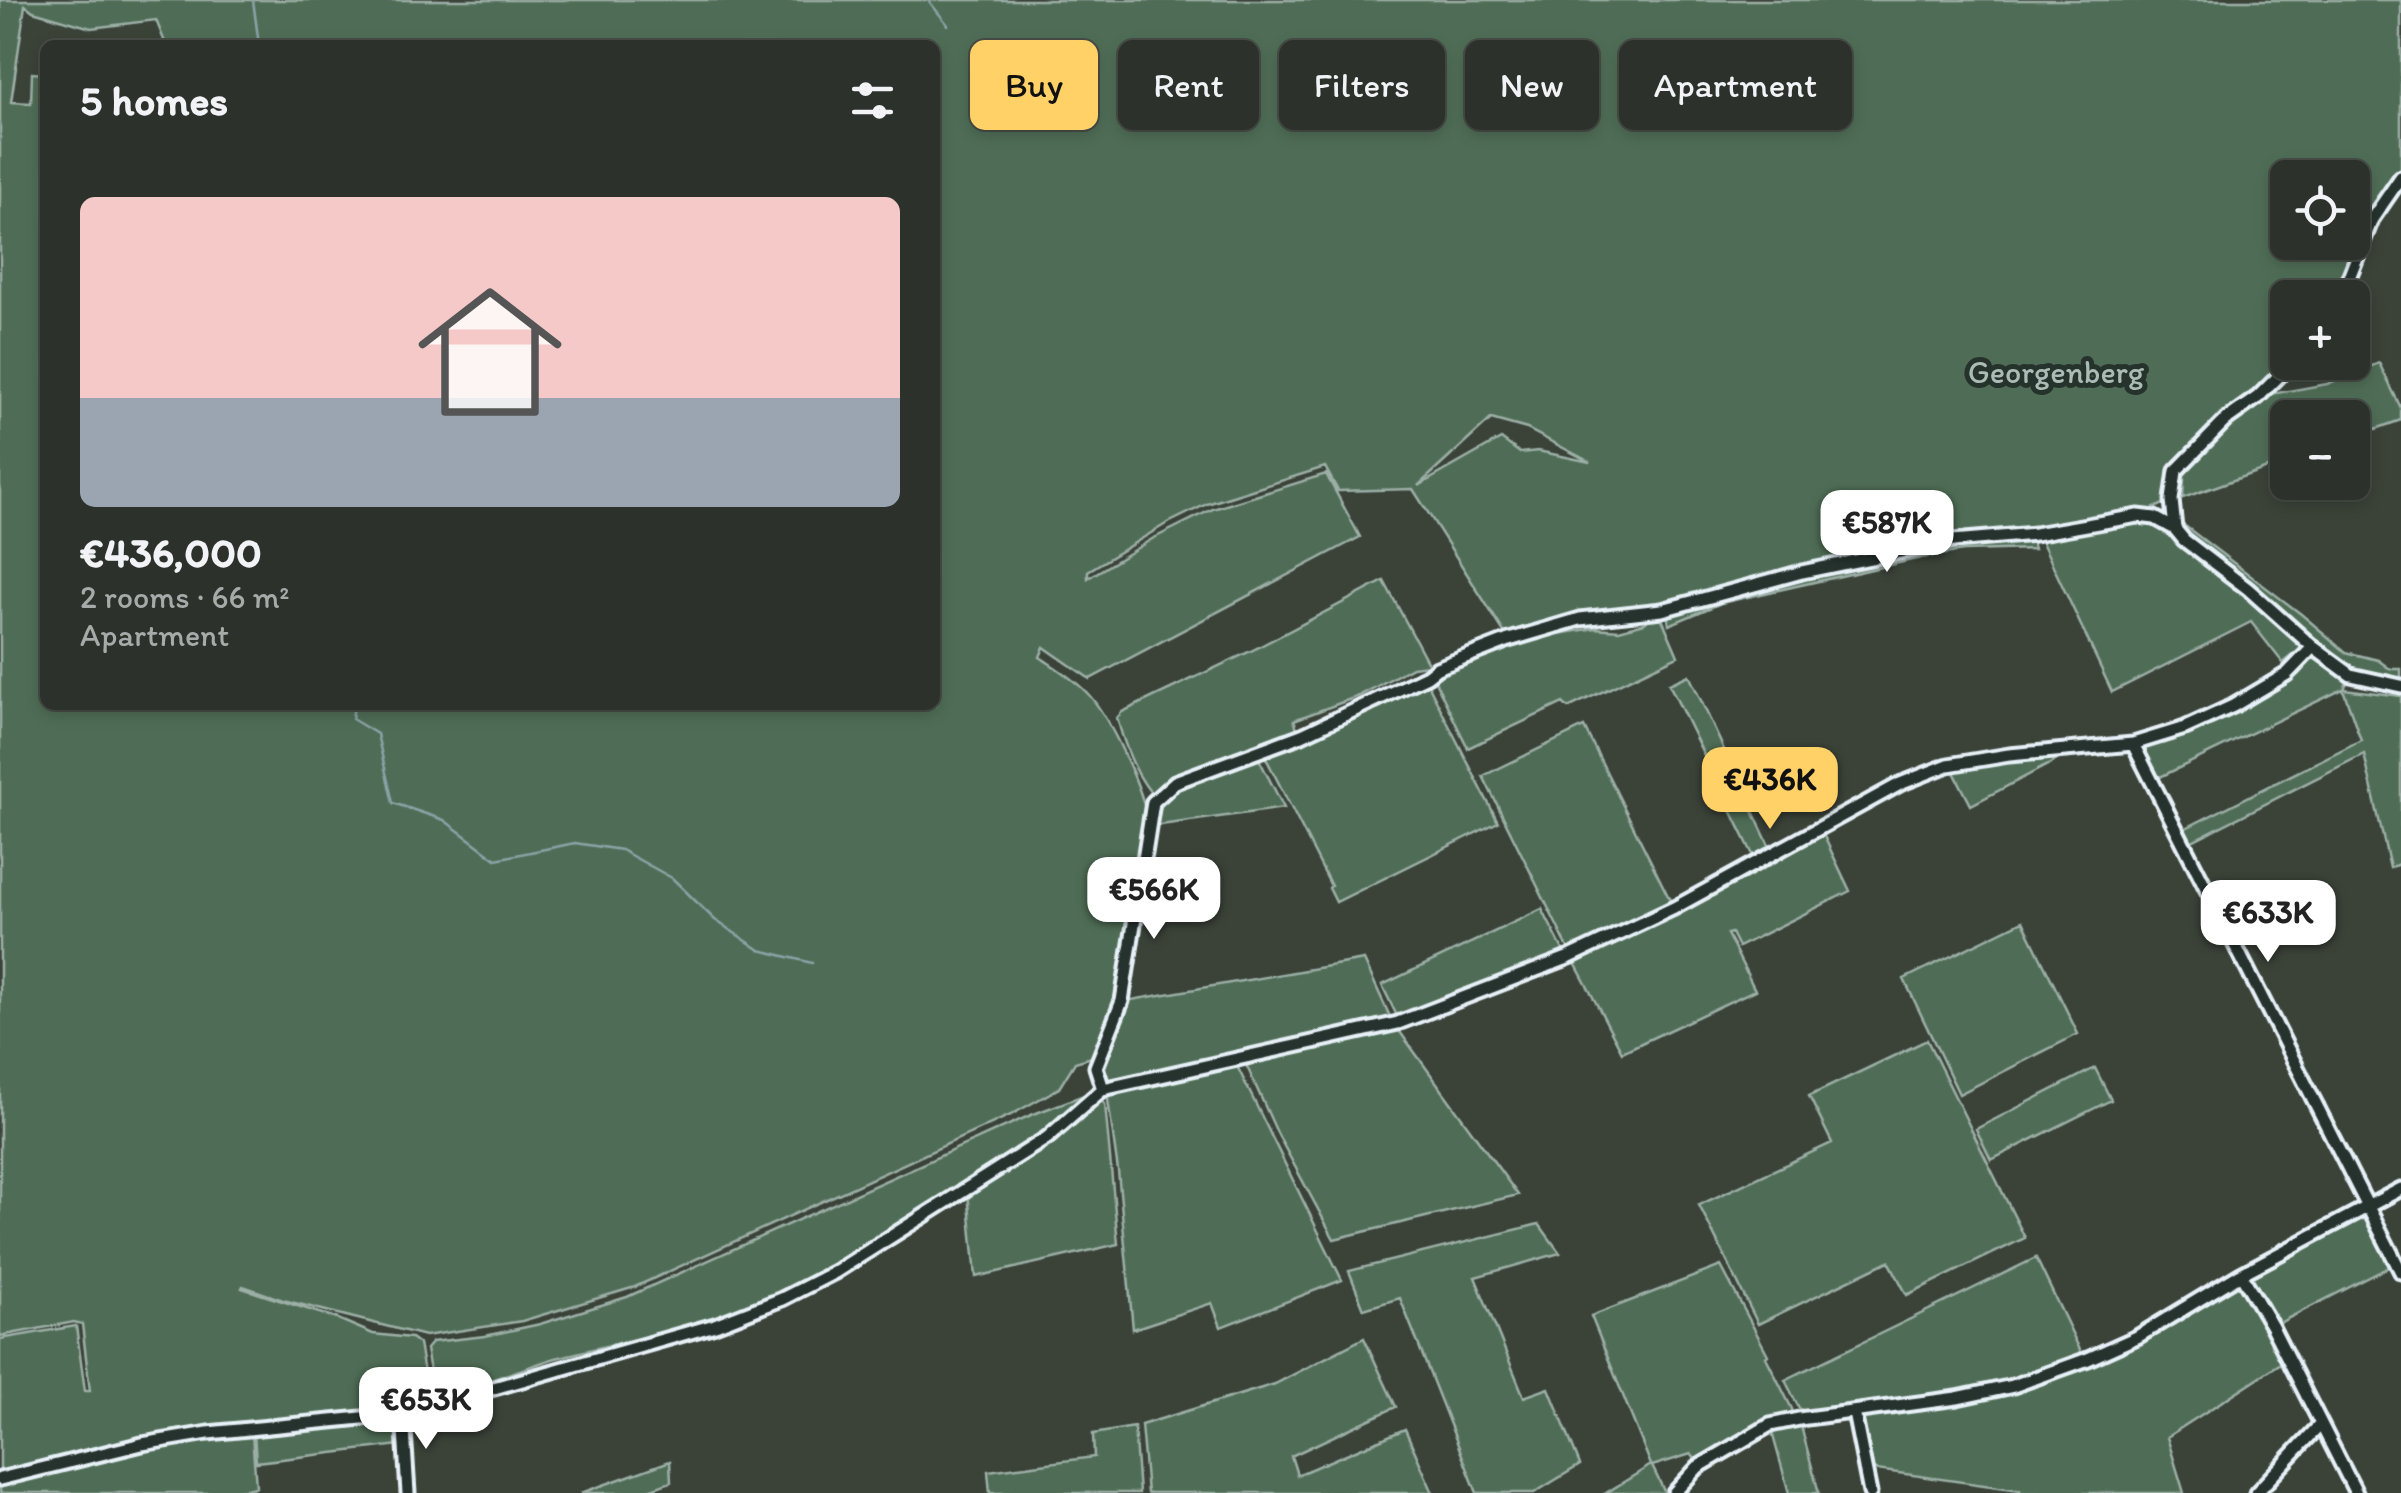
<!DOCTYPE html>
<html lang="en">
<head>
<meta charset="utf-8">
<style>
	body { margin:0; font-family:Itim,sans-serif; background:#343a33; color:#f1f3f6; height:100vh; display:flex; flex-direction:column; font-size:38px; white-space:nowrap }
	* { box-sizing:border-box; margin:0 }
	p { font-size:32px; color:#a6aaa9 }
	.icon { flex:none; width:55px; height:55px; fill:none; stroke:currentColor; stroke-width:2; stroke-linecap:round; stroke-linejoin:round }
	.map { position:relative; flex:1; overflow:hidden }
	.drawer { position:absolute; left:40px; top:40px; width:900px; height:670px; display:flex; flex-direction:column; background:#2c322b; border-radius:15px; box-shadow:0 5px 15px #0003,0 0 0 2px #484d47 }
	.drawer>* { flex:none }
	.top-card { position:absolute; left:970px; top:40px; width:950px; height:90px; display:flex; gap:20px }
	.tools { position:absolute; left:2270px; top:160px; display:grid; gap:20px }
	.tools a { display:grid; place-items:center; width:100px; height:100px; border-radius:15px; background:#2c322b; box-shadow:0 5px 15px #0003,0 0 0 2px #484d47; font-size:50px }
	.price { position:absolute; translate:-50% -85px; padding:0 22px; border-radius:20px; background:#fff; color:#222; font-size:32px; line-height:65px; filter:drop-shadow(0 2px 5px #0008) }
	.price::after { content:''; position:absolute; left:50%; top:60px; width:30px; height:22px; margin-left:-15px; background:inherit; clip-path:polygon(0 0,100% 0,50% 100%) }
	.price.current { background:#ffd166; color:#111 }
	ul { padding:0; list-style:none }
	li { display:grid; align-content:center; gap:20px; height:530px; padding:0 40px }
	li span { display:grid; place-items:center; height:310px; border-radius:15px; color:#555 }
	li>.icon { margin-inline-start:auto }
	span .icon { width:180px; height:180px; fill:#fffc; stroke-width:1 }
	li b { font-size:42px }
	h2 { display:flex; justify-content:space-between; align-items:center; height:120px; padding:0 40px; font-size:42px }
	.chip { padding:0 35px; border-radius:15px; background:#2c322b; box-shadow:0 5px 15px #0003,0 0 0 2px #484d47; font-size:35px; line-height:90px }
	.chip.current { background:#ffd166; color:#111 }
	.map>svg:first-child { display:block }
	.green { fill:#506d56; stroke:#9cafa7; stroke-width:2.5; fill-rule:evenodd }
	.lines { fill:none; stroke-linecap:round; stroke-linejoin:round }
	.stream { stroke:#8aa3a7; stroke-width:2.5 }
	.minor-casing { stroke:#e8f1f8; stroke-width:19 }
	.minor { stroke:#26332d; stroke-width:11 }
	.labels { text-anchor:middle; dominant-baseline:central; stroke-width:10; stroke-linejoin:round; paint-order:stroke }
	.park-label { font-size:32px; fill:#abbcb7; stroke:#26332d }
</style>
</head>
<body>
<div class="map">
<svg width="2401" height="1493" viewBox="0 0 2401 1493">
	<rect width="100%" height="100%" fill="#3b4339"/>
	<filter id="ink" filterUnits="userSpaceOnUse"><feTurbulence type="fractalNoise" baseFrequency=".01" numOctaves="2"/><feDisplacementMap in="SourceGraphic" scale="20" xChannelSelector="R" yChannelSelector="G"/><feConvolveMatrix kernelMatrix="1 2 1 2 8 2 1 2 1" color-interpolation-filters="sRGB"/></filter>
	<g filter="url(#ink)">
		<!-- green -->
		<path class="green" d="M0,0H2401V177L2386,196L2341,297L2288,298V362L2261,396L2327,384L2379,363L2401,408V420L2353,437L2352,418H2288L2287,461L2183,498L2185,462L2172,500L2138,516L1953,541L1509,640L1413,489L1338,491L1325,467L1207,504L1166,524L1088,571V578L1152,539L1213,509L1326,474L1360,537L1090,679L1044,647L1040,657C1056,668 1076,680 1089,695C1109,717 1145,792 1147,821L1119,1001L1092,1057L1075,1062L1059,1088L1011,1115L635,1287L522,1321L425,1336L283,1300L243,1286L242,1288L338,1319L373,1334L411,1338L419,1344L429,1401L403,1410L251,1423L0,1474V1339L76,1326L85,1391H90L82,1324L74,1322L0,1336ZM25,5L33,11L91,28L156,20L166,45H935V705H45V74L32,73L31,103L11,102ZM2288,178H2352V242H2288ZM1491,419L1527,429L1590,462L1538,451L1520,453L1501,439L1418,486Z
			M2142,520C2169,530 2184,547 2207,564C2243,591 2273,615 2306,645L2283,663L2251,622L2112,692L2041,540Z
			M2185,526L2301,614L2346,652L2378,660L2390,669H2401V686L2351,675L2187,538Z
			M2031,537L2034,549L1963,551L1921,558L1721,603L1669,625L1667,611C1787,578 1907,548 2031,537Z
			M1384,581L1429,665L1412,667L1359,696L1294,720L1298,731L1185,772L1152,794C1134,773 1124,744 1117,718L1122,712L1251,651Z
			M1660,614L1678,656L1568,708L1563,703L1468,748L1434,679L1437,670L1509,642L1595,628L1619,630L1645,623L1651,616Z
			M2316,655L2349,678L2344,689L2401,696V863L2390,868L2364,754L2188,843L2182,830L2361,740L2343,689L2156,779L2144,751V745L2266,696L2269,690L2298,675Z
			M1689,675L1773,854L1757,863L1669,684Z
			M1425,678L1498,822L1336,902L1329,888L1331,886L1264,754Z
			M1584,727L1671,902L1574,950L1568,948L1483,776Z
			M2065,756L1971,805L1952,768L1977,762Z
			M1258,757L1284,808L1153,826L1156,805L1178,783Z
			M1822,832L1850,891L1738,947L1731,933L1727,934L1755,990L1622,1052L1575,963L1577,957Z
			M1542,909L1564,952L1397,1016L1382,985Z
			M2023,921L2078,1034L1959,1094L1904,979Z
			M1364,960L1391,1019L1238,1056L1106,1082L1103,1067L1125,1001Z
			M1395,1025L1518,1195L1334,1239L1278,1135L1245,1062Z
			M1927,1040L2025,1238L1907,1295L1889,1261L1758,1324L1699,1205L1832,1143L1809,1096Z
			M1236,1064L1342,1280L1221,1327L1212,1303L1133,1329L1118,1171L1107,1093Z
			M2095,1068L2111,1100L1991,1160L1976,1129Z
			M1089,1093L1094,1095L1043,1136L830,1270L778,1295L717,1319L552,1359L435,1399L426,1349L432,1342L485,1336L540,1324L627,1297L1031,1115Z
			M1099,1099L1105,1104L1118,1244L976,1277L968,1193Z
			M2365,1211L2393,1265L2275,1325L2248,1276Z
			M1539,1224L1560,1253L1475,1277L1524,1397L1549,1388L1580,1465L1534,1493H1477L1400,1298L1364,1309L1349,1271Z
			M2036,1258L2082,1354C1994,1391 1902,1401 1808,1414L1799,1408L1785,1380Z
			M1721,1266L1768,1355L1766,1357L1792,1409V1415L1732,1438L1696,1460L1691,1454L1652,1466L1665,1493H1606L1651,1465L1591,1316Z
			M2239,1281L2284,1361L2167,1437L2184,1493H2020V1490L1869,1469L1863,1416L1941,1405L2104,1357Z
			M1364,1338L1396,1407L1291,1456L1297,1475L1405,1429L1433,1493H1147L1141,1425L1275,1384Z
			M394,1419L400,1445L256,1462L254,1433Z
			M1799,1419L1819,1493H1789L1770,1425Z
			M1134,1427L1139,1493H990L988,1471L1094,1457L1093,1434Z
			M252,1433L256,1487L224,1493H0V1482L160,1443Z
			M670,1461L671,1482L640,1493H581Z"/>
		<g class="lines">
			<!-- stream -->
			<path class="stream" d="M253,0L259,45
				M928,0L948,25
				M354,705L352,719L377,734L393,803L444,820L496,859L575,843L621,850L672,878L715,920L760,950L812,963"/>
			<!-- minor casing -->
			<g class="minor-casing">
				<path id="minor" d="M2341,298L2372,219L2401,177
					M2175,529L2172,500L2176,471L2227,419L2258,397L2293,362
					M2133,744L2401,1272
					M1103,1089L1096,1067L1122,1001L1153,802L1175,782L1302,735L1427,676L1437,668L1509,640L1580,619L1662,610L1802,572L1953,541L2035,534L2138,516L2155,518L2175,529L2184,540L2248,589L2313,647L2351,675L2401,686
					M2241,1274L2272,1327L2356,1493
					M1854,1413L1870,1493
					M403,1414L408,1493
					M0,1479L142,1444L208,1433L403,1414L715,1325L782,1299L835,1272L1047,1138L1103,1089L1398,1023L1570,957L1674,908L1900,784L1948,765L2009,755L2133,744L2185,728L2233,706L2287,674L2313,647
					M1674,1493L1698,1467L1770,1425L1799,1419L1957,1398L2013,1386L2088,1359L2137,1337L2241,1274L2401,1189
					M2256,1493L2321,1424"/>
			</g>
			<!-- minor -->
			<use href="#minor" class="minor"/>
		</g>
	</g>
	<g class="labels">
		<!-- park labels -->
		<g class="park-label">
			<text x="2056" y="372">Georgenberg</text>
		</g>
	</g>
</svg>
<div class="tools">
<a><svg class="icon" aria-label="locate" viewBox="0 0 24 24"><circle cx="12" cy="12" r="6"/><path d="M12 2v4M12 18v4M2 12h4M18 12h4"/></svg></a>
<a>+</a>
<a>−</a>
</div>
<b class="price" style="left:1887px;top:575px">€587K</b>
<b class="price current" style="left:1770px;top:832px">€436K</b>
<b class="price" style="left:1154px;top:942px">€566K</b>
<b class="price" style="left:2268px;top:965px">€633K</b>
<b class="price" style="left:426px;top:1452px">€653K</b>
<div class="top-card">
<a class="chip current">Buy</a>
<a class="chip">Rent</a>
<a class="chip">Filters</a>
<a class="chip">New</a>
<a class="chip">Apartment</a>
</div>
<section class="drawer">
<h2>5 homes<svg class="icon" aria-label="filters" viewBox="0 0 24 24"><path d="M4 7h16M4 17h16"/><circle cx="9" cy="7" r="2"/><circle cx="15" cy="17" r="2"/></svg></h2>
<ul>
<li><span style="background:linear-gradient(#f6c9c9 65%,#9aa5b1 0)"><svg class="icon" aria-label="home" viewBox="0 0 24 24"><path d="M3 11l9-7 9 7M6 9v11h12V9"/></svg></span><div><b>€436,000</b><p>2 rooms · 66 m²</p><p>Apartment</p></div></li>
</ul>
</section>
</div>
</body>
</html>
